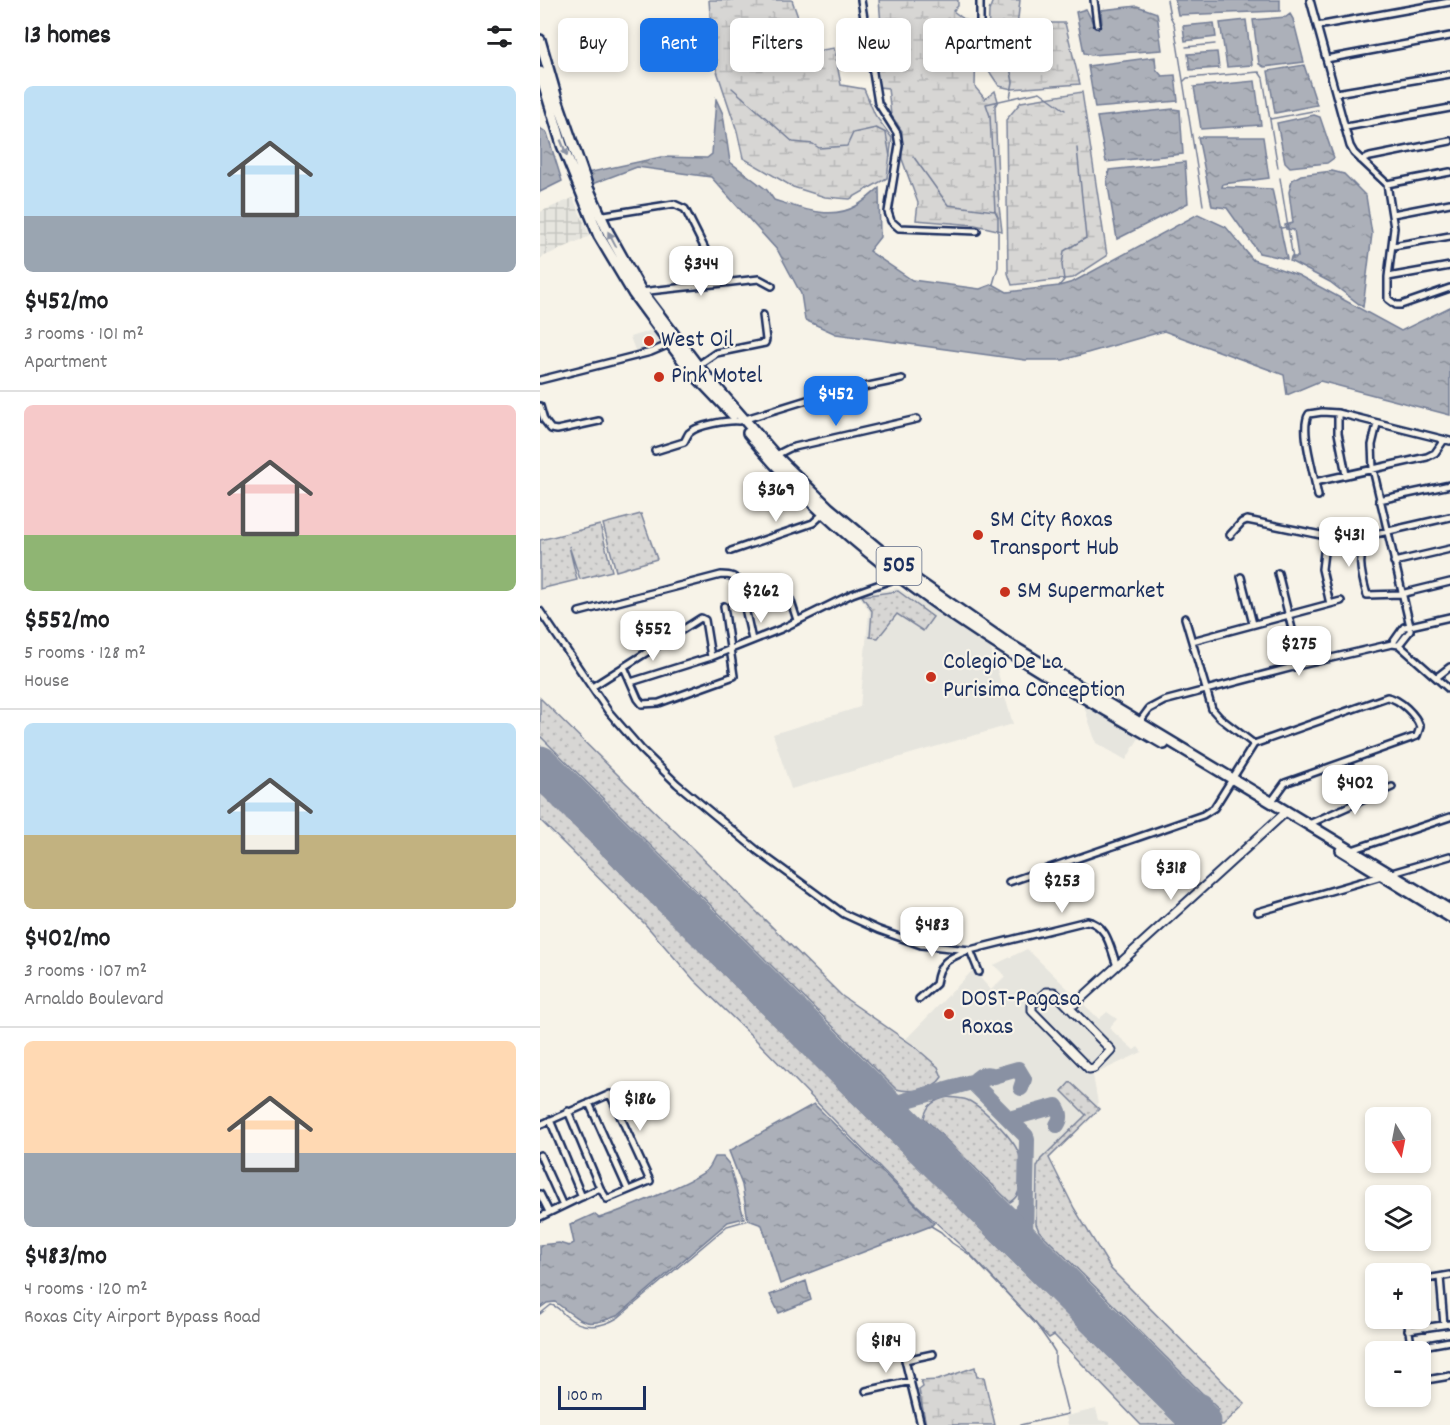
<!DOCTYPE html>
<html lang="en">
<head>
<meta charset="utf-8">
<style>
	body { margin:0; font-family:Dekko,sans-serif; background:#f6f6f6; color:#202124; height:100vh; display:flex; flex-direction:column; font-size:22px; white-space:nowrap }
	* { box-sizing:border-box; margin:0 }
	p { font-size:20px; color:#757577 }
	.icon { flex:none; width:33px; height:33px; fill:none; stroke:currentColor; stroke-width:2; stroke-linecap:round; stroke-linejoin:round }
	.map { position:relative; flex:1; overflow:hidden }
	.details { display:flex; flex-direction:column; background:#fff; width:540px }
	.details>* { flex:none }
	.banner { position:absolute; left:18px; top:18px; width:570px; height:54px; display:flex; gap:12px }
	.needle { width:39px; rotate:170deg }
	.buttons { position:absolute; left:825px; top:1107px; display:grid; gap:12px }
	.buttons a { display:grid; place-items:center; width:66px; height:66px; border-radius:9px; background:#fff; box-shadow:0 3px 9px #0003; font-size:30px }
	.scale { position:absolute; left:18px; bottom:15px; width:88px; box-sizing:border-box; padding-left:6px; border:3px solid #1b2f5e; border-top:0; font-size:16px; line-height:21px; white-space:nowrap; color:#1b2f5e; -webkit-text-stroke:4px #f7f3e8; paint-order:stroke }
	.price { position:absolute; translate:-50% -51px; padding:0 14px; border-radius:12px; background:#fff; color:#222; font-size:20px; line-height:39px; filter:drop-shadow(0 2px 3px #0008) }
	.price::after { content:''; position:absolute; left:50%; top:36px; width:18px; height:14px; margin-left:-9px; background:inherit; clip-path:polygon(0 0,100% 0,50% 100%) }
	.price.on { background:#1a73e8; color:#fff }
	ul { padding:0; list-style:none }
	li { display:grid; align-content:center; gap:12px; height:318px; padding:0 24px }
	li+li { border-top:2px solid #e0e0e0 }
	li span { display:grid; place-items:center; height:186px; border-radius:9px; color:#555 }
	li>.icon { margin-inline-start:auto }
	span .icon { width:108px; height:108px; fill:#fffc; stroke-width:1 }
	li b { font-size:26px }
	h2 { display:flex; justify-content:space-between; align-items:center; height:72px; padding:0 24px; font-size:26px }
	.pill { padding:0 21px; border-radius:9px; background:#fff; box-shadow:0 3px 9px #0003; font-size:21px; line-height:54px }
	.pill.on { background:#1a73e8; color:#fff }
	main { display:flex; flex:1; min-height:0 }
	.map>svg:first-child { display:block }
	.built { fill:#e6e5de }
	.industrial { fill:url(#industrial-grid) }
	.grass { fill:url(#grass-dots); stroke:#798299; stroke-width:1.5 }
	.wetland { fill:url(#wetland-marsh); stroke:#798299; stroke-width:1.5 }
	.water { fill:url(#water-ripples); stroke:#727c95; stroke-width:1.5 }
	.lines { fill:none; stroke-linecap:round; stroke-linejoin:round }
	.stream { stroke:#727c95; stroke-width:1.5 }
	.taxiway { stroke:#8991a3; stroke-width:16 }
	.runway { stroke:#8991a3; stroke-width:39 }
	.street-casing { stroke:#1b2f5e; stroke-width:10 }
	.secondary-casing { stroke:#1b2f5e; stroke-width:11 }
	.highway-casing { stroke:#1b2f5e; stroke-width:14 }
	.street { stroke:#f7f3e8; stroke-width:5 }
	.secondary { stroke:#f7f3e8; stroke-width:7 }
	.highway { stroke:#f7f3e8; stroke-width:9 }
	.oneway { fill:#8991a3 }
	.poi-dot { fill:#c8321e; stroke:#f7f3e8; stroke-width:2 }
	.labels { text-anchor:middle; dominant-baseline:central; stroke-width:4.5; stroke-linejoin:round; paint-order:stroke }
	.shield { fill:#f7f3e8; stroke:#5d6a87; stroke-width:1.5 }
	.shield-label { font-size:22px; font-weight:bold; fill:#1b2f5e }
	.poi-label { font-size:24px; fill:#1b2f5e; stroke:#f7f3e8; text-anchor:start }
</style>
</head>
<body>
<main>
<section class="details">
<h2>13 homes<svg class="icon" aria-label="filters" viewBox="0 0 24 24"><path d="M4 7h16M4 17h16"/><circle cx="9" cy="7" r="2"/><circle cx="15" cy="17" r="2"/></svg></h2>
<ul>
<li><span style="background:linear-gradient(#bfe0f5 70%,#9aa5b1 0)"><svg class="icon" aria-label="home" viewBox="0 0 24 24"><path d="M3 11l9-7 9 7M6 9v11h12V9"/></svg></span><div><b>$452/mo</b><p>3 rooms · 101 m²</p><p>Apartment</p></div></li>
<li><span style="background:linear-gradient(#f6c9c9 70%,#8fb573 0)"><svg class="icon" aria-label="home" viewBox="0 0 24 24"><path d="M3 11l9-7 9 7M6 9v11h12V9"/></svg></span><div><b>$552/mo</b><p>5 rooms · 128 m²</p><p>House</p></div></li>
<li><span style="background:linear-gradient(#bfe0f5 60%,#c2b280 0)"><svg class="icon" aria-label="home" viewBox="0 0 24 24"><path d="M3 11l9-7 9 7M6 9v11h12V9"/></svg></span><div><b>$402/mo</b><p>3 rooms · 107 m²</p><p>Arnaldo Boulevard</p></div></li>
<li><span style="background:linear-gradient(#ffd9b3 60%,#9aa5b1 0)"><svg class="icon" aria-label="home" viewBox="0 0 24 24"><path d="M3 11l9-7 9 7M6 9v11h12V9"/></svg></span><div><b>$483/mo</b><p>4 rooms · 120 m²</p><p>Roxas City Airport Bypass Road</p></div></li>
</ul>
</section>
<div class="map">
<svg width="910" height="1425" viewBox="0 0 910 1425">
	<defs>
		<pattern id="industrial-grid" width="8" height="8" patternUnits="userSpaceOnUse" patternTransform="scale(1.5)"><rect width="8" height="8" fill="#e6e5de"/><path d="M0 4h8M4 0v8" fill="none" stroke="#c5c5c1"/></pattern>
		<pattern id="grass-dots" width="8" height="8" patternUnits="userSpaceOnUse" patternTransform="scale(1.5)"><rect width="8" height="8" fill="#d7d6d4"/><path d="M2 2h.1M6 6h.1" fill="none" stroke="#b8b8b8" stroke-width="1.8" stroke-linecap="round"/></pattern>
		<pattern id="wetland-marsh" width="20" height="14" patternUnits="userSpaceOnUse" patternTransform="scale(1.5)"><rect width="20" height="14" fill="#d7d6d4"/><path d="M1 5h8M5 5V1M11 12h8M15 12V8" fill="none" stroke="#b8b8b8"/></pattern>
		<pattern id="water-ripples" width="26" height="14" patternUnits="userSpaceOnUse" patternTransform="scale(1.5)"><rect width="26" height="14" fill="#acb0b9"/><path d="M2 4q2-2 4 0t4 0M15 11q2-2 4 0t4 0" fill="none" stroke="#8b909a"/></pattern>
	</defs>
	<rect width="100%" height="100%" fill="#f7f3e8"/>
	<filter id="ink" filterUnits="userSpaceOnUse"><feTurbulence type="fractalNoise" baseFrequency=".0167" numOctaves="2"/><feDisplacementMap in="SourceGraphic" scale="12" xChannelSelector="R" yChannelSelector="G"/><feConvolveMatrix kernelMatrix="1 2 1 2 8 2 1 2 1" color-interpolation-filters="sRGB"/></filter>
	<g filter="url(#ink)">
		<!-- built -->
		<path class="built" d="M116,329L126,342L121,346L96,353L90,337Z
			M357,588L391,607L450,646L473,724L251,789L233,734L320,707L329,611L319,595Z
			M0,698L302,996L365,1040L433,970L451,990L465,976L454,965L487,949L559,1019L567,1012L577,1019L569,1028L594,1050L598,1047L602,1052L553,1075L559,1109L509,1158L534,1208L571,1269L705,1404L695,1413L683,1425H601L514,1335L509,1338L432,1256L377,1205L216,1040L154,980L125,945L0,820Z
			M543,703L600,736L586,760L556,743Z
			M556,1409L559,1420L569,1422L570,1425H528L526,1416Z"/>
		<!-- industrial -->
		<path class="industrial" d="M33,198L50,236L0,258V212Z"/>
		<!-- grass -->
		<path class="grass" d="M101,514L117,559L76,571L63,524Z
			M60,525L72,571L40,579L29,546L37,580L0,589V540Z
			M358,591L393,617L383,631L357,614L338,638L330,637L332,611L322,596Z
			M0,698L302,996L374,1046L398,1067L402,1077C394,1090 370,1093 356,1089L0,736Z
			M0,792L638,1425H601L514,1335L509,1338L432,1256L377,1205L216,1040L154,980L105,924L0,820Z
			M530,1082L559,1109L509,1158L534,1208L571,1269L705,1404L683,1425H665L679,1410L499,1231L496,1224L497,1167L501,1159L546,1115L522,1091Z
			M408,1097C414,1098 421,1098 427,1100C442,1106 474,1139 479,1154C482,1162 482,1170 481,1178C480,1188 479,1197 470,1202L384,1118C387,1104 395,1100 408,1097Z"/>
		<!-- wetland -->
		<path class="wetland" d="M169,0H252L270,52L294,48L301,85L324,89L335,115L352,138L347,178L310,199L285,197L253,187L203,158L197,131L173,59Z
			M339,0H418V6L413,11L425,20L421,35L436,44L435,87L445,99L455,91L458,101L455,106L459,206L462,231L435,225L376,220L378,203L362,159V131L351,115L348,88L338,87L336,72L343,48Z
			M453,0H480L476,37L497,44L500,23H525L540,84L472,89L459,86L447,68L449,11Z
			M542,92L567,256L533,278L472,285L468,273L466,120L481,102Z
			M435,1367L437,1377H444L455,1425H386L379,1390L383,1387L381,1381L398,1380Z"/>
		<!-- water -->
		<path class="water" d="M635,0H740V11L638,15Z
			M597,6L617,13L622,50L551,55L544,53L536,12L546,9L555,27L558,29L562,23L561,10Z
			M750,14L753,19L764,62L724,67L719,64L713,20L746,17Z
			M706,20L712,65L687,67L680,23Z
			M674,23L676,37L645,41L643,26Z
			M677,52L679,68L650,70L648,54Z
			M615,57L616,69L622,76L635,75L638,101L555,108L548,66Z
			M764,65L777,105L735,113L728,71Z
			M715,81L721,125L661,129L654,87Z
			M176,99L183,114L190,162L227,190L234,200C260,208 291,221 316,206C324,202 332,194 339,188L340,237L329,251L372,280L440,289L453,284L467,292L519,286L533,282L658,214L686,227L713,260L758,275L861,331L910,307V415L780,381L747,395L744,375L624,331L523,360H485L296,334L265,320L261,294L238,251L171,177L97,167L52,184L47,173L121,157L167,158L172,154Z
			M633,109L640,110L643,154L566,162L557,117Z
			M774,115L780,117L794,158L787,163L750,167L745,162L737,123Z
			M0,128L7,133L22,181L0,192Z
			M658,137H723L729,178L683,184L682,187L732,189L747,259L719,253L687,208L672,206Z
			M645,162L648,203L577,239L567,180L569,170Z
			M792,171L804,174L826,196L832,234L823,307L790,282L750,261L751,257H758L754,230L746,229L745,225L753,223L749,192L752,180L761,175Z
			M274,1104L394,1223L391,1226L240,1284L222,1225L208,1220L202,1185L189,1151Z
			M175,1157H183L189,1164L204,1218L188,1222L79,1315C44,1330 42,1321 15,1302L7,1303L0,1308V1245L19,1243L29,1246L34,1243L30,1225L54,1214L59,1218C76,1213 158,1180 168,1169C171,1166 173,1160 175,1157Z
			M266,1281L271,1300L239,1313L230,1295Z"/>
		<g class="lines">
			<!-- stream -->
			<path class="stream" d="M627,0L630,16L634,24L663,205
				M462,22L461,36L472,46L468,58L473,82L470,98
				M646,47L675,44
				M644,81L647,78L719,72L723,78L738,168
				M192,88L253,142L273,144L279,148L307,146L313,133L336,128L346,133L350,157
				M730,119L778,110
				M373,156L408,205L455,211L458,217V267L453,284
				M740,178L753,259
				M455,211L450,116L446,104L500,92L525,110
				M741,228L747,227
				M519,286L524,280L522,265L524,251L546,238L537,148
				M391,1226L401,1232L412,1243L430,1255L496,1324L510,1344L515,1352V1362L528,1414L480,1425
				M0,1314L11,1305C18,1306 20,1311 26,1316C43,1330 61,1328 79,1317L187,1226L208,1220"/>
			<!-- taxiway -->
			<path class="taxiway" d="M455,1076C445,1072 439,1074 433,1083L486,1136L487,1140L485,1239L488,1250
				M336,1098L343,1104H353L478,1069L484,1079L481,1088
				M469,1119L516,1106C521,1113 522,1118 517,1125
				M364,1126C360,1114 360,1107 370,1099
				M457,1219L466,1222L477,1219L485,1207
				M627,1387L663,1402C661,1416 648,1419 638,1413"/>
			<!-- runway -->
			<path class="runway" d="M0,765L662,1422"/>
			<!-- street casing -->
			<g class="street-casing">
				<path id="street" d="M321,0L338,103L357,133L359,145L348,212L351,221L359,228L437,231
					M440,0V22
					M554,0L557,24
					M770,0L810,146L814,153L847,184L854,228L848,277V299L856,305H861L910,288
					M777,26L910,2
					M786,59L910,36
					M796,93L910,74
					M806,127L910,108
					M821,160L830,157L910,141
					M847,184L910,172
					M853,214L910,203
					M58,216L134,204L145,209L182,283
					M853,246L910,236
					M848,277L910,266
					M100,292L219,279L232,286
					M157,366L176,353L225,343L226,340L223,315
					M0,380L111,352L130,344
					M0,406L4,420L11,429L17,430L59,421
					M798,413V433L806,475
					M837,424L832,445L833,469L870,626L910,617
					M904,440L895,453L887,457L775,482C772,466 760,427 769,414L782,412L798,413L910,441
					M115,451L144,442C146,439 147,436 149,433C157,425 188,420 199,421L280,396L362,379
					M234,456L250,448L377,419
					M775,482L778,496
					M839,500L910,485
					M910,517L831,535C815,553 821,574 827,595L861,594L910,582
					M690,535L702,522L707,520L786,536L782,569L790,604
					M191,551L273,523L286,511
					M854,562L910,549
					M738,573L761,665
					M701,577L713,624
					M223,582L243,577L257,620
					M0,611L68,711L101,749L137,784L219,852L304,914L339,930L381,945L430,950L547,921C568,925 570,948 577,966
					M39,612L181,575C191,575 196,576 200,585L212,640
					M645,618L672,709L680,718L714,744
					M652,641L801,601
					M852,644L864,627L870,626V631L859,645
					M84,667L98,699L102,704L119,703L194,676L184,606
					M897,677L910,667
					M91,682L171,657L241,629L312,594L354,579L359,574
					M52,687L161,618L165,620L171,657
					M598,724L609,709L624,701L761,665L852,644L859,645L910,690
					M769,824L852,787
					M812,850L910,817
					M469,882L663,815L674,808L714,744L847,697C860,699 876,715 880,727L877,736L745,783L732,801
					M718,912L910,856
					M430,950L439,972
					M379,999L396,984C399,961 409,958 429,950
					M49,1103L88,1190
					M28,1111L60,1188
					M10,1120L42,1197
					M0,1125L70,1094L110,1181L67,1199L60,1188L0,1217
					M0,1155L23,1206
					M0,1194L9,1212
					M900,1277L904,1325
					M880,1280L910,1275
					M880,1283L886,1328
					M867,1318L872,1352
					M868,1330L910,1324
					M871,1348L910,1341
					M880,1381L910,1376
					M326,1391L371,1381
					M381,1425L365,1360L393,1354"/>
			</g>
			<!-- secondary casing -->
			<g class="secondary-casing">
				<path id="secondary" d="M506,992H514L571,1050L554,1068L549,1069L492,1011V1005Z
					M525,1003L530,1005L535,1004L747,811"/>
			</g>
			<!-- highway casing -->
			<g class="highway-casing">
				<path id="highway" d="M0,40L17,99L48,188L68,232L101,291L157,365L235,455L289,508L372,577L464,641L910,910
					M0,72L22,145L59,236L93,293L129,342L151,371L193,415
					M208,433C318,569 475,658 624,744
					M801,850L910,917"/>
			</g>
			<!-- street -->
			<use href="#street" class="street"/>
			<!-- secondary -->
			<use href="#secondary" class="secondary"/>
			<!-- highway -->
			<use href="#highway" class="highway"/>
		</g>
		<!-- one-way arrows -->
		<defs><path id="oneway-solid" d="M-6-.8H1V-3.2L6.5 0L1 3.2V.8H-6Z" transform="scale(1.5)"/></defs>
		<g class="oneway">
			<use href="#oneway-solid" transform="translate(24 148) rotate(68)"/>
			<use href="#oneway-solid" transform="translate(72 239) rotate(-118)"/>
		</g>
	</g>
	<!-- markers -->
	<g class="poi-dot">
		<circle cx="109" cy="341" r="6"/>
		<circle cx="119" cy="377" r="6"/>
		<circle cx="438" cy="535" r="6"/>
		<circle cx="465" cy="592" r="6"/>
		<circle cx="391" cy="677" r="6"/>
		<circle cx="409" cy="1014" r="6"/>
	</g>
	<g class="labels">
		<!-- shield labels -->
		<rect class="shield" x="336.5" y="547" width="45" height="38" rx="4.5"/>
		<g class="shield-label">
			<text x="359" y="566">505</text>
		</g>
		<!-- poi labels -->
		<g class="poi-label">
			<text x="121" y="341">West Oil</text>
			<text x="131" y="377">Pink Motel</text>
			<text x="450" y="521">SM City Roxas<tspan x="450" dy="28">Transport Hub</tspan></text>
			<text x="477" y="592">SM Supermarket</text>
			<text x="403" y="663">Colegio De La<tspan x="403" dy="28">Purisima Conception</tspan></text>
			<text x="421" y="1000">DOST-Pagasa<tspan x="421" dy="28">Roxas</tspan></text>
		</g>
	</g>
</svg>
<div class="buttons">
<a><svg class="needle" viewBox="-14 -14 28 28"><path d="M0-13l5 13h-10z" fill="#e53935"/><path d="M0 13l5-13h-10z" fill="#757577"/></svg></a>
<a><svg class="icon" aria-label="layers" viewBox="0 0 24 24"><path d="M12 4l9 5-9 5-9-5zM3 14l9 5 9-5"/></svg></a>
<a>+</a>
<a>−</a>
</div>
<div class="scale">100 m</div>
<b class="price" style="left:161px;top:297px">$344</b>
<b class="price on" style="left:296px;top:427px">$452</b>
<b class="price" style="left:236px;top:523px">$369</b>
<b class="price" style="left:809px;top:568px">$431</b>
<b class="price" style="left:221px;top:624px">$262</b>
<b class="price" style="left:113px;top:662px">$552</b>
<b class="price" style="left:759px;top:677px">$275</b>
<b class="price" style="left:815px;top:816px">$402</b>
<b class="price" style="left:631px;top:901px">$318</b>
<b class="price" style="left:522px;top:914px">$253</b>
<b class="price" style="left:392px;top:958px">$483</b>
<b class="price" style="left:100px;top:1132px">$186</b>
<b class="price" style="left:346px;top:1374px">$184</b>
<div class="banner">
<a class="pill">Buy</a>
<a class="pill on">Rent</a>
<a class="pill">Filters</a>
<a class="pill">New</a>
<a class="pill">Apartment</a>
</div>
</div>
</main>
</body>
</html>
